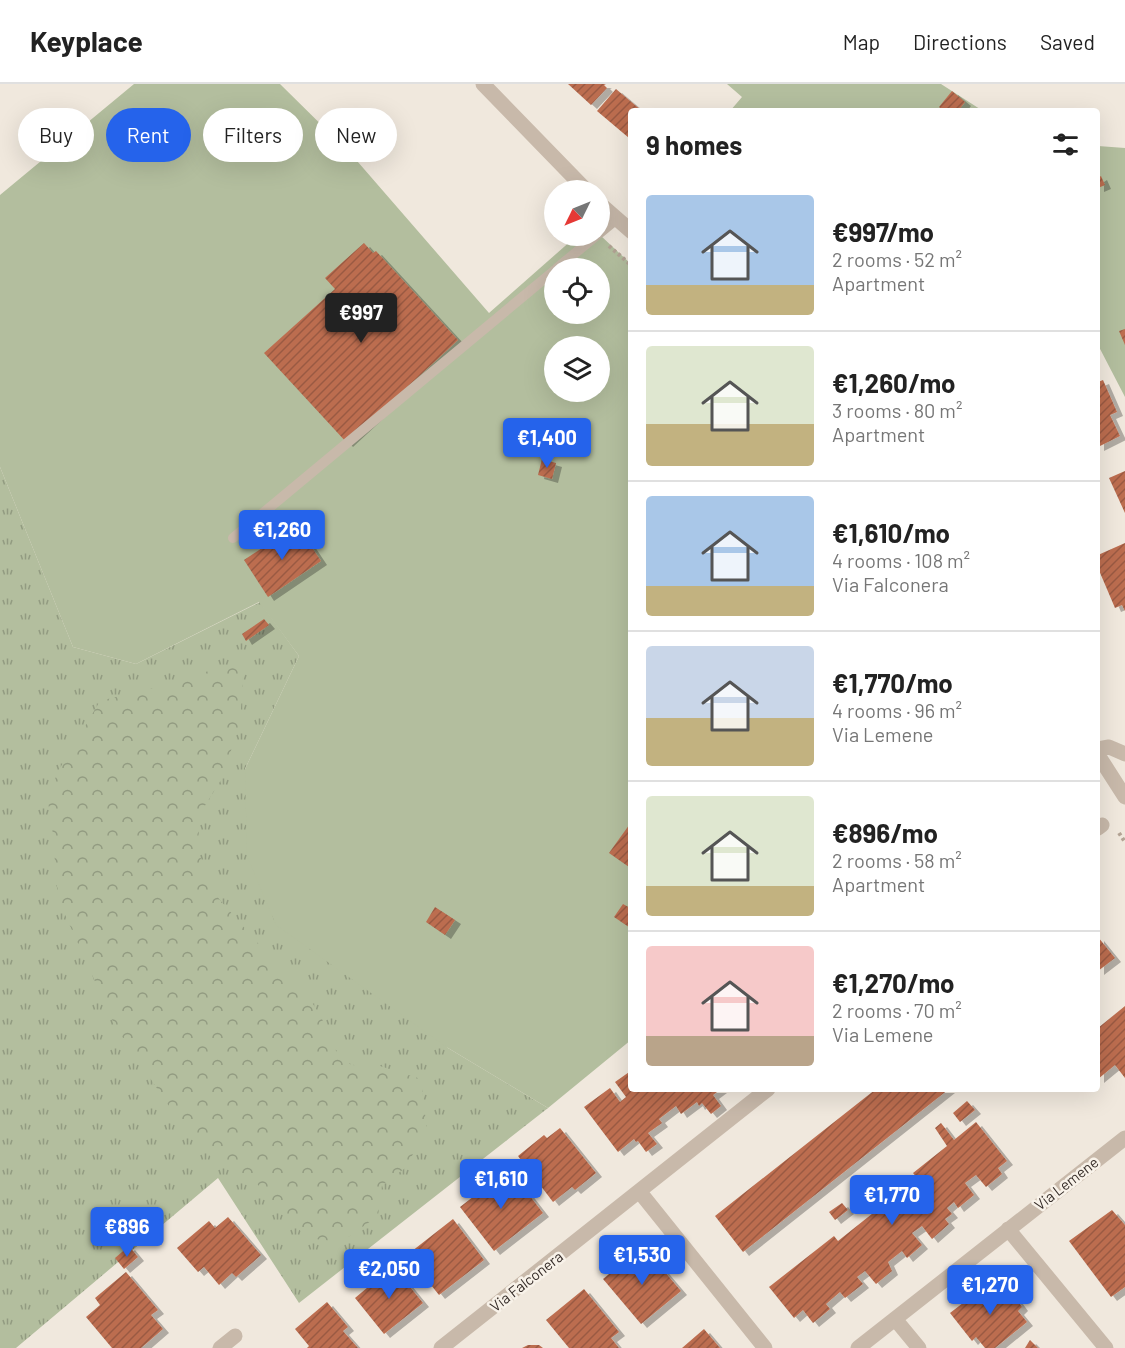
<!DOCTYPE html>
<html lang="en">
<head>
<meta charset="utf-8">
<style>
	body { margin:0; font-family:Barlow,sans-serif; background:#f2f2f2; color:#222; height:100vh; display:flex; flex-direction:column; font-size:22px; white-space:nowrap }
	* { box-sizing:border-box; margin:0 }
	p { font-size:20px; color:#767676 }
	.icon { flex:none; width:33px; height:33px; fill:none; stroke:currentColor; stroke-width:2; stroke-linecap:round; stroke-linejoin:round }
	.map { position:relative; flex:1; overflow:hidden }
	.sheet { position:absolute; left:628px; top:24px; width:472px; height:984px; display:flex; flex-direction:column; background:#fff; border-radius:6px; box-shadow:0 6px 24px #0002 }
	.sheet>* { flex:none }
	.top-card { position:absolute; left:18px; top:24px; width:520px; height:54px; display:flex; gap:12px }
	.needle { width:39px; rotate:227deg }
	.tools { position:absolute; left:544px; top:96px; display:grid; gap:12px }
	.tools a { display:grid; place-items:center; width:66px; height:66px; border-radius:50%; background:#fff; box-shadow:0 6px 24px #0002; font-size:30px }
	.price { position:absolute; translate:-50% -51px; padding:0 14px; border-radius:6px; background:#2563eb; color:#fff; font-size:20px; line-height:39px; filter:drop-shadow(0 2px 3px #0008) }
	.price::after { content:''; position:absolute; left:50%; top:36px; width:18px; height:14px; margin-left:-9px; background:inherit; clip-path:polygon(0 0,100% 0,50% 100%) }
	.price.selected { background:#222; color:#fff }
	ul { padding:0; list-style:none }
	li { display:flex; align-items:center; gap:18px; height:150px; padding:0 18px }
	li+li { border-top:2px solid #e0e0e0 }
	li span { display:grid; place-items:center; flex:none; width:168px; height:120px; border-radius:6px; color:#555 }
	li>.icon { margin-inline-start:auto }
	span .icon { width:72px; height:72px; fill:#fffc; stroke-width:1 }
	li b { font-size:26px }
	h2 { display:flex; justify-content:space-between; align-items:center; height:72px; padding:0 18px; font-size:26px }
	.pill { padding:0 21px; border-radius:27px; background:#fff; box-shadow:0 6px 24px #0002; font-size:21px; line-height:54px }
	.pill.selected { background:#2563eb; color:#fff }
	header { display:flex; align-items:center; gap:36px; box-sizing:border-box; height:84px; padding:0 30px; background:#fff; border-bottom:2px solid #e0e0e0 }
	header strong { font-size:28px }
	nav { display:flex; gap:33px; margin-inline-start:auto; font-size:21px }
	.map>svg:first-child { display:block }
	.grass { fill:url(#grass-tufts) }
	.forest { fill:url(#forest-crowns) }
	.garden { fill:#b3be9e; fill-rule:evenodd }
	.building { fill:url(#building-hatch); filter:url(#shadow) }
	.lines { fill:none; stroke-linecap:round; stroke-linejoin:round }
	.path { stroke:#b3a394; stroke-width:4; stroke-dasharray:3 3; stroke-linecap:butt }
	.lane { stroke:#c8b9aa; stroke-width:10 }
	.street { stroke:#c8b9aa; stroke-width:15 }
	.labels { text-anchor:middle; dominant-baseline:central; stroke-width:5; stroke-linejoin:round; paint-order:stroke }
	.street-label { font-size:15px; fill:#362d29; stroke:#f8f2e9 }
</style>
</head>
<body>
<header>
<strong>Keyplace</strong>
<nav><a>Map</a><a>Directions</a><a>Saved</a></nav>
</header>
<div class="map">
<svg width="1125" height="1264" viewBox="0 0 1125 1264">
	<defs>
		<pattern id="grass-tufts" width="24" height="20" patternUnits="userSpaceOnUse" patternTransform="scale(1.5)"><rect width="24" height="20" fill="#b3be9e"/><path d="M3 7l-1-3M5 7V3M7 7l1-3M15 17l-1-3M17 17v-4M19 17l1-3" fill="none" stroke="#929b81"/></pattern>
		<pattern id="forest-crowns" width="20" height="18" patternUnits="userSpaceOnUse" patternTransform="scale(1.5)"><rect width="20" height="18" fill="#b3be9e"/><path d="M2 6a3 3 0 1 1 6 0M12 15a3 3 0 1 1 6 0" fill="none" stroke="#929b81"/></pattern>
		<pattern id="building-hatch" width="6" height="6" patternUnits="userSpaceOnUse" patternTransform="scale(1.5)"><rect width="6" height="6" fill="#bc6d4f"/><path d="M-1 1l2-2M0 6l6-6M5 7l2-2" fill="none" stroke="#9a5a42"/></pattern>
		<filter id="shadow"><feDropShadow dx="6" dy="4" stdDeviation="0" flood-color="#0004"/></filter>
	</defs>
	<rect width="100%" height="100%" fill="#f0e8dd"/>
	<!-- grass -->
	<path class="grass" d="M0,383L73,563L136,580L260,518L299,572L245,685L448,964L548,1024L299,1219L218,1094L16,1264H0Z"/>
	<!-- forest -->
	<path class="forest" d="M244,576L240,640L221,696L201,728L197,766L219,815L285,890L304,905L322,935L337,969L351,981L380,982L421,995L427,1047L404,1085L382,1101L378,1132L341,1158L307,1154L249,1091L220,1083L183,1043L115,942L58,815L52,741L48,718L57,689L100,617L147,605L175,602L208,587Z"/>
	<!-- garden -->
	<path class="garden" d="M134,0H280L351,70L489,229L573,155L582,152L600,151L632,181L631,956L548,1024L448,964L276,841L247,772L245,685L299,572L259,518L136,580L73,563L0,383V111ZM555,184H600V230H555ZM555,262H600V308H555Z
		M727,0H941L983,27H730L742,13Z
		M1098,62L1125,64V313L1098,261Z"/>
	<!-- building -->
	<path class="building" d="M568,0H606L604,1L607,4L591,21Z
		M616,5L642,27H632V51L629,54L597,27Z
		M952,7L965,18L958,27H944L939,23Z
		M1101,92L1105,101L1098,104V94Z
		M364,159L373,169L376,167L458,256L347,359L264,269L335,205L325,194Z
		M1125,245V261L1119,247Z
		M1103,296L1117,328L1110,331L1120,352L1098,363V298Z
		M542,375L556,379L552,395L538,391Z
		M1125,387V429L1109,394Z
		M297,441L321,477L268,513L244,476Z
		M1125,459V527L1122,521L1115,524L1098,484V471Z
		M264,535L269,541L246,557L242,550Z
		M632,737V785L609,769Z
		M623,820L632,825V845L614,833Z
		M435,823L455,836L445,851L426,838Z
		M1098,853L1115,874L1098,887Z
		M1125,922V994L1115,981L1098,995V944Z
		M632,986V1005H721L713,1011L721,1022L711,1030L702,1019L699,1022L697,1018L681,1030L676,1022L659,1035L662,1039L648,1049L657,1060L646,1068L638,1057L636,1058L634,1055L618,1068L584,1023L610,1004L620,1018L626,1013L615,998Z
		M876,1005H949L743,1168L715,1132Z
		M967,1017L975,1026L960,1038L953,1029Z
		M976,1038L1007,1077L998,1084L1002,1090L986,1103L976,1091L965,1099L974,1111L958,1124L954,1118L947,1124L952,1130L945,1135L949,1140L932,1155L922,1142L912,1149L922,1161L907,1174L902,1167L888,1178L892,1187L876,1200L865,1187L857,1193L863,1200L845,1214L840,1208L826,1220L830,1225L813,1239L803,1226L794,1234L769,1203L834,1152L838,1157L917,1094L913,1089L947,1062L935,1044L941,1039L954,1056Z
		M560,1044L596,1089L575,1106L572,1103L553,1118L518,1072L544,1051L547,1054Z
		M509,1085L543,1129L494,1167L460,1123Z
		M842,1119L848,1126L835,1136L829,1128Z
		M1112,1126L1125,1141V1203L1111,1213L1069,1157Z
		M228,1133L261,1171L236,1193L232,1189L219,1201L204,1183L198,1188L177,1164L209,1137L215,1144Z
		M453,1135L484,1176L439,1211L407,1171Z
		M129,1162L138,1173L124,1185L115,1174Z
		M638,1166L648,1178L653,1174L681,1207L641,1240L603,1195Z
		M393,1182L423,1219L384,1250L355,1214Z
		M126,1188L158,1226L151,1231L163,1245L141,1264H112L86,1233L100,1221L95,1214Z
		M998,1197L1011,1213L1014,1212L1022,1223L1018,1227L1027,1238L995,1264H985L976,1253L972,1257L950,1229L981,1205L983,1208Z
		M584,1205L619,1248L611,1254L619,1264H569L546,1236Z
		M327,1218L348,1243L343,1247L358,1264H307L309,1262L295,1245Z
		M704,1245L720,1264H682Z
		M1030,1256L1038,1264H1025Z
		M528,1261H539L543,1264H522Z"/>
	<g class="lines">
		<!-- path -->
		<path class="path" d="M609,162L632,182
			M1119,749L1125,758"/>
		<!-- lane -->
		<path class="lane" d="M600,149L617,135
			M557,184L596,152
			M233,454L555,186"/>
		<!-- street -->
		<path class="street" d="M483,0L586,106
			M600,120L632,148
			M1098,665L1109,663L1125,670
			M1098,671L1125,713
			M1098,744L1102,741
			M639,1107L765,1264
			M1008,1145L1106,1264
			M895,1235L919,1264
			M220,1264L235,1252
			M441,1264L768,1005
			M858,1264L1125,1054"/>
	</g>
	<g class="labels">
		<!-- street labels -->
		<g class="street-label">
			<text transform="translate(1066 1099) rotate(-38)">Via Lemene</text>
			<text transform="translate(526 1197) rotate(-38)">Via Falconera</text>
		</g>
	</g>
</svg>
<div class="tools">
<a><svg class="needle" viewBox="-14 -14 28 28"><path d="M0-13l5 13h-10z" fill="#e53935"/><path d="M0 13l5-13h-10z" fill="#767676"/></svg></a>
<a><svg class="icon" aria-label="locate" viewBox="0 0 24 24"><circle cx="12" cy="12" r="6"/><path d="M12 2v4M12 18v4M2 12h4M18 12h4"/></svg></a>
<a><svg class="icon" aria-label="layers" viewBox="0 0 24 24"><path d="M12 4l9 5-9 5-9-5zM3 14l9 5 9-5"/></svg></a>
</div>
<b class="price selected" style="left:361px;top:260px">€997</b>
<b class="price" style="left:547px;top:385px">€1,400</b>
<b class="price" style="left:282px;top:477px">€1,260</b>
<b class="price" style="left:501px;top:1126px">€1,610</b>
<b class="price" style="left:892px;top:1142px">€1,770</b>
<b class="price" style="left:127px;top:1174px">€896</b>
<b class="price" style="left:642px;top:1202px">€1,530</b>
<b class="price" style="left:389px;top:1216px">€2,050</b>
<b class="price" style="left:990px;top:1232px">€1,270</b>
<div class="top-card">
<a class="pill">Buy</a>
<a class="pill selected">Rent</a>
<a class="pill">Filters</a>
<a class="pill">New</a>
</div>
<section class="sheet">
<h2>9 homes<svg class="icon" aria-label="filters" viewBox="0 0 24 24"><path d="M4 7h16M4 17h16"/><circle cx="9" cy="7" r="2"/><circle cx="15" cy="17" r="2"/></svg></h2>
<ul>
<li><span style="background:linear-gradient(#a9c7e8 75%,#c2b280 0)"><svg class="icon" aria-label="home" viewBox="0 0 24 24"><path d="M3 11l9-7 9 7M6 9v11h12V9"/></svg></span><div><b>€997/mo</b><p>2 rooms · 52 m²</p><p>Apartment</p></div></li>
<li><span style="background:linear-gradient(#dfe7d0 65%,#c2b280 0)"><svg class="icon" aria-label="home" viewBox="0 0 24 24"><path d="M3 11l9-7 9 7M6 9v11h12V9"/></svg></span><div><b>€1,260/mo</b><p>3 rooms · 80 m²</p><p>Apartment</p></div></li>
<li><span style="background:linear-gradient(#a9c7e8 75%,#c2b280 0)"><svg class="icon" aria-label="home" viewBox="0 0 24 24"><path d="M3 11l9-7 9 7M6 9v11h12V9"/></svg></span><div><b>€1,610/mo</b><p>4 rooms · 108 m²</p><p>Via Falconera</p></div></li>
<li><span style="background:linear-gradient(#c9d6e8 60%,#c2b280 0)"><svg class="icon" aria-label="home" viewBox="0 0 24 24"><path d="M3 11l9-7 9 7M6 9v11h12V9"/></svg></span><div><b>€1,770/mo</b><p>4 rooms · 96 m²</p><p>Via Lemene</p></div></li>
<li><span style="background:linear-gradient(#dfe7d0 75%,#c2b280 0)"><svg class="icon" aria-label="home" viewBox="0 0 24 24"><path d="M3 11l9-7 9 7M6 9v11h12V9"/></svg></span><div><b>€896/mo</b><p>2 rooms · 58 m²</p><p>Apartment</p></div></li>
<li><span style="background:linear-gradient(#f6c9c9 75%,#b9a48a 0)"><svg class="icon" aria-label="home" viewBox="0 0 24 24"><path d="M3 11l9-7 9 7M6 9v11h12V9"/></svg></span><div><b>€1,270/mo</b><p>2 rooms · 70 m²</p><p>Via Lemene</p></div></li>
</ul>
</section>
</div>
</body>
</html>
